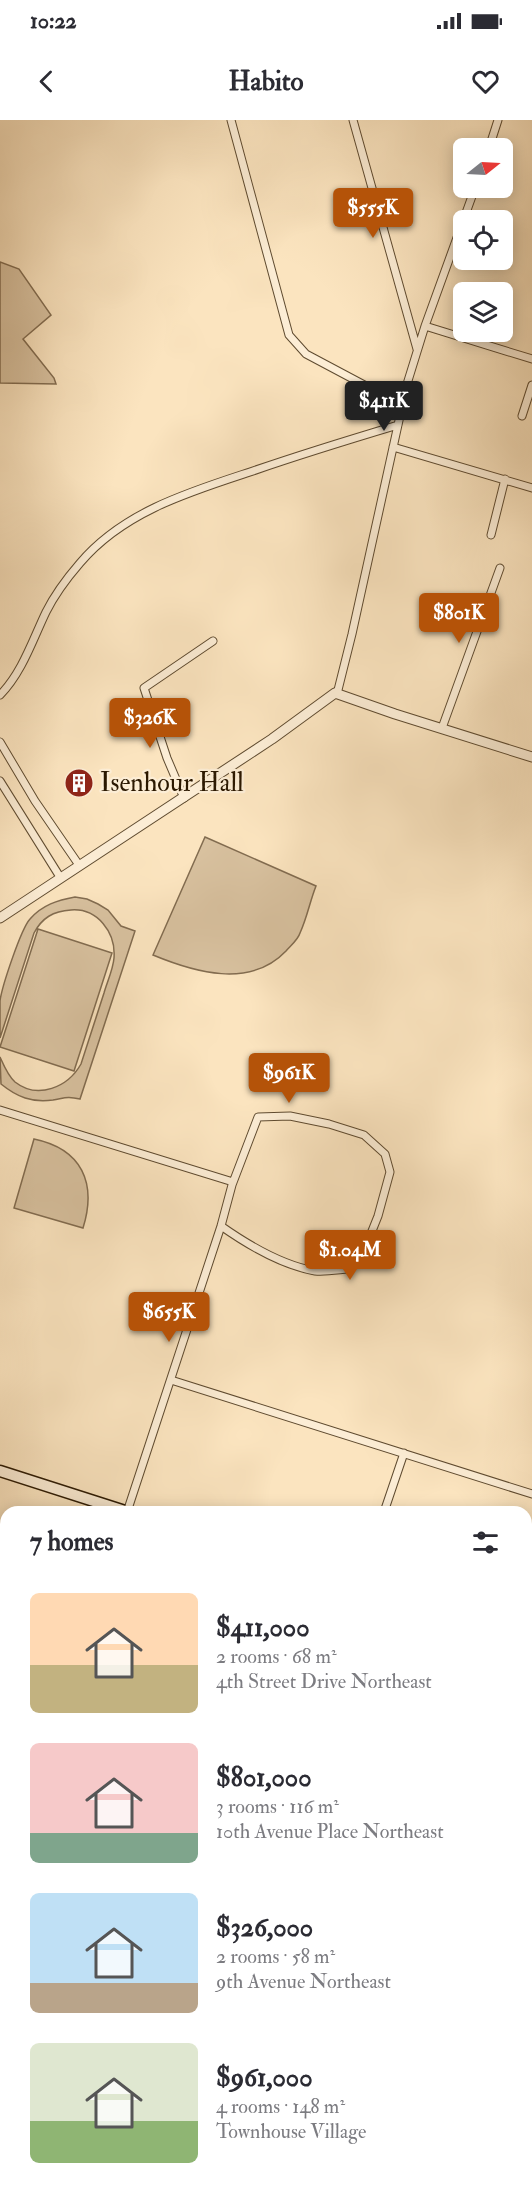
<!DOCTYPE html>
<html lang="en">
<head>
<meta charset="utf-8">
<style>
	body { margin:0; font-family:"IM FELL Double Pica",serif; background:#f2f2f3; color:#2b2b33; height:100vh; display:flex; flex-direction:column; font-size:22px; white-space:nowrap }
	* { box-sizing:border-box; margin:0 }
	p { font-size:20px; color:#7c7c81 }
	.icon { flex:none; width:33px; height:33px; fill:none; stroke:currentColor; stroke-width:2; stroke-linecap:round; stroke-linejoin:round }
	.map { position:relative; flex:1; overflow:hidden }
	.sheet { position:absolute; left:0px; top:1386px; width:532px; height:684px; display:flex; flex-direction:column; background:#fff; border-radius:18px 18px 0 0; box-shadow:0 3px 15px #0003 }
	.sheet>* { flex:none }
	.needle { width:39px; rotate:72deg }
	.controls { position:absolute; left:453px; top:18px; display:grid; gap:12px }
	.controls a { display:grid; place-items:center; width:60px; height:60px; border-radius:9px; background:#fff; box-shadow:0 3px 15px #0003; font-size:30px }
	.price { position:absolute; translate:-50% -51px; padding:0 14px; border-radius:6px; background:#b45309; color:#fff; font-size:20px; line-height:39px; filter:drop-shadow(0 2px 3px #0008) }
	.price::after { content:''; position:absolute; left:50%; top:36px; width:18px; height:14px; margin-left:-9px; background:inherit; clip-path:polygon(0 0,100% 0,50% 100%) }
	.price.active { background:#222; color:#fff }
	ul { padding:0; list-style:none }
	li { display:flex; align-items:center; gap:18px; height:150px; padding:0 30px }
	li span { display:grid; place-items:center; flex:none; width:168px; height:120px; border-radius:9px; color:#555 }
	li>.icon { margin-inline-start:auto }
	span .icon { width:72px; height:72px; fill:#fffc; stroke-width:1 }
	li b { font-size:26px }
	h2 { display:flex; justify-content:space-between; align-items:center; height:72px; padding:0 30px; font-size:26px }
	.status { display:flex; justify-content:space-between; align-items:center; height:42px; padding:0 30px; background:#fff; direction:ltr }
	.status svg { height:16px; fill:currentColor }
	header { display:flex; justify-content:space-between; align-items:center; height:78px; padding:0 30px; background:#fff; font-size:27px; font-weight:700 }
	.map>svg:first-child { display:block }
	.green { fill:#d8c19f; stroke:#826c50; stroke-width:1.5 }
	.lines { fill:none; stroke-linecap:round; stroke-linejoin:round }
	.minor-casing { stroke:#5f4b30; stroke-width:9 }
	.tertiary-casing { stroke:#5f4b30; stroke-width:11 }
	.secondary-casing { stroke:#2b1800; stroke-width:13 }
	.minor { stroke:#fcedd5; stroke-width:7 }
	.tertiary { stroke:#fcedd5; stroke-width:9 }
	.secondary { stroke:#fcedd5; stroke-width:10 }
	.labels { text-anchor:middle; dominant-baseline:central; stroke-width:4.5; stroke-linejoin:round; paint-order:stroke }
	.poi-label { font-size:26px; fill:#2b1800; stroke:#fcedd5; text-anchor:start }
</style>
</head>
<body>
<div class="status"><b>10:22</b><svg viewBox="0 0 49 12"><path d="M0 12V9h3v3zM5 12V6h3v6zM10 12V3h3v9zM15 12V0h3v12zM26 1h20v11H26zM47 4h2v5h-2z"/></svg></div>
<header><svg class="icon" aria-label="back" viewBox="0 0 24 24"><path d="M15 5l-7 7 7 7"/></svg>Habito<svg class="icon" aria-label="heart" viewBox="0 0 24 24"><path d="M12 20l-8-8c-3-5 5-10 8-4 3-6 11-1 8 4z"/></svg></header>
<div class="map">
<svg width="532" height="2070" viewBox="0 0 532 2070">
	<rect width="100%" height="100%" fill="#fbe4bf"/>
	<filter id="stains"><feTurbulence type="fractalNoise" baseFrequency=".00333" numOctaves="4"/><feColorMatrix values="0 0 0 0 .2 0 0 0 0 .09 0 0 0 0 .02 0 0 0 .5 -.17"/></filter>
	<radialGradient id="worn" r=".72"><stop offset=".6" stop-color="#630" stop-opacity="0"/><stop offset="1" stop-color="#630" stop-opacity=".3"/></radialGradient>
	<!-- green -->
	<path class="green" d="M0,142L19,149L51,195L23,219L54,258L56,264L0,263Z
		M205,717L316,766C310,781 307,798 300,813C298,820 290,826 286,831C250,869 194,852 153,835Z
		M75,777L87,779L98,784L108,790L121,806L135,811L80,979C67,976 65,978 53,980C32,983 17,977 1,964L0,937C4,946 8,956 15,962C38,980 68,967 81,944C89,920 96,897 104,873C107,862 113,850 114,838C116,812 97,788 71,790C53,791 42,798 34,813L0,918C0,906 0,893 0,881C2,866 21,809 30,799C42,785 58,780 75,777Z
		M38,809L112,833L74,951L0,927Z
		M34,1019C82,1029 97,1063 83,1108L14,1088Z"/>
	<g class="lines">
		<!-- minor casing -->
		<g class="minor-casing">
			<path id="minor" d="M231,0L289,215L306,234L402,285
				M353,0L417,229
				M489,28L498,0
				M425,206L532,239
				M522,296L532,265
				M393,327L532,368
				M491,415L505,359
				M335,573L338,570L352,514L407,264L425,206L475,68
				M0,575C22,553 33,519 46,492C55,474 67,458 80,443C123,392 189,372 250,352C299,335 348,320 398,305
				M442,608L500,448
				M0,622L35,681L79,745
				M0,661L60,757
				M184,678L167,638L144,568L213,521
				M0,990L233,1062
				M171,1260L532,1374
				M127,1392L221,1106L232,1065L258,997L290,996L329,1004L364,1015L385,1034L390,1052L378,1096L366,1126L348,1149C337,1150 325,1152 315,1151C281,1145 248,1125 221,1106
				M384,1392L404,1333
				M0,1706L6,1703
				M526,1754L532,1751
				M526,1881L532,1878
				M0,1916L6,1913
				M526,2044L532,2042
				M231,2064L232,2070
				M377,2064L378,2070
				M423,2070L450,2064"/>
		</g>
		<!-- tertiary casing -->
		<g class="tertiary-casing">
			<path id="tertiary" d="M0,798L272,619L335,573L395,594L532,637"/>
		</g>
		<!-- secondary casing -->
		<g class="secondary-casing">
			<path id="secondary" d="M0,1351L128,1392
				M526,1521L532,1523
				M0,1566L6,1568
				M526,1609L532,1607
				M0,1886L6,1900
				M66,2064L68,2070"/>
		</g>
		<!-- minor -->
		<use href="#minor" class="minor"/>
		<!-- tertiary -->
		<use href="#tertiary" class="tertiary"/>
		<!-- secondary -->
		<use href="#secondary" class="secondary"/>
	</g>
	<!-- icons -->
	<defs>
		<g id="building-disc" transform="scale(1.5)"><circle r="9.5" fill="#8f2418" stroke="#fcedd5"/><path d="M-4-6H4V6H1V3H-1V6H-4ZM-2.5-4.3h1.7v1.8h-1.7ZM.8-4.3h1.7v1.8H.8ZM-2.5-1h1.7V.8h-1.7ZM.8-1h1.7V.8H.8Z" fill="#fff"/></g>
	</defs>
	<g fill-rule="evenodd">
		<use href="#building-disc" x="79" y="663"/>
	</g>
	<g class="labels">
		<!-- poi labels -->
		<g class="poi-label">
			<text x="100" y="663">Isenhour Hall</text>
		</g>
	</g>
	<rect width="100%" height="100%" filter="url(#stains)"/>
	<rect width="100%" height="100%" fill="url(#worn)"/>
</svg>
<div class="controls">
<a><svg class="needle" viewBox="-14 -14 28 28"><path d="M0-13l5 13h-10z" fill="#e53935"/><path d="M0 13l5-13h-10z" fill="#7c7c81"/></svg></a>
<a><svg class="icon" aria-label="locate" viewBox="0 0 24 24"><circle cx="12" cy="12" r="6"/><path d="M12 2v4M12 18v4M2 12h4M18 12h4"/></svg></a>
<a><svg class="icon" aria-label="layers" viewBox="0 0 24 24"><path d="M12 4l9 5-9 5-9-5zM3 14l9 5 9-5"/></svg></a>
</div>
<b class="price" style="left:373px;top:119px">$555K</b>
<b class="price active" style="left:384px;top:312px">$411K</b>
<b class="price" style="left:459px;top:524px">$801K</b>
<b class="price" style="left:150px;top:629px">$326K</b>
<b class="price" style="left:289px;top:984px">$961K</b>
<b class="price" style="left:350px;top:1161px">$1.04M</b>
<b class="price" style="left:169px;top:1223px">$655K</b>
<section class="sheet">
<h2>7 homes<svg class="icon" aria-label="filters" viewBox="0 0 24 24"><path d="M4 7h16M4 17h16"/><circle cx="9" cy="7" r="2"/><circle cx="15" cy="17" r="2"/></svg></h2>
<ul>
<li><span style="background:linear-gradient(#ffd9b3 60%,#c2b280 0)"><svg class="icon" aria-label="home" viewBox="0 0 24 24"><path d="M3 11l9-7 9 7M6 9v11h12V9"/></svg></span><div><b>$411,000</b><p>2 rooms · 68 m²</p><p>4th Street Drive Northeast</p></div></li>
<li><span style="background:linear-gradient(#f6c9c9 75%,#7fa58c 0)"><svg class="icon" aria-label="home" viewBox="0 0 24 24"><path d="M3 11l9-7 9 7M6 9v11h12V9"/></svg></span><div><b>$801,000</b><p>3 rooms · 116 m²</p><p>10th Avenue Place Northeast</p></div></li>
<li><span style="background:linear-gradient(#bfe0f5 75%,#b9a48a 0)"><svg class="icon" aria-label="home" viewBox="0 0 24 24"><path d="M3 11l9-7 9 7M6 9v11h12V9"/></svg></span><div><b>$326,000</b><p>2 rooms · 58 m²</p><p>9th Avenue Northeast</p></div></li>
<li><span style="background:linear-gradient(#dfe7d0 65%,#8fb573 0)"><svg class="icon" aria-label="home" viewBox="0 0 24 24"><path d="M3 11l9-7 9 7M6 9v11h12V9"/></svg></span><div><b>$961,000</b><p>4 rooms · 148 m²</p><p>Townhouse Village</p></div></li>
</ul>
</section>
</div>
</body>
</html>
